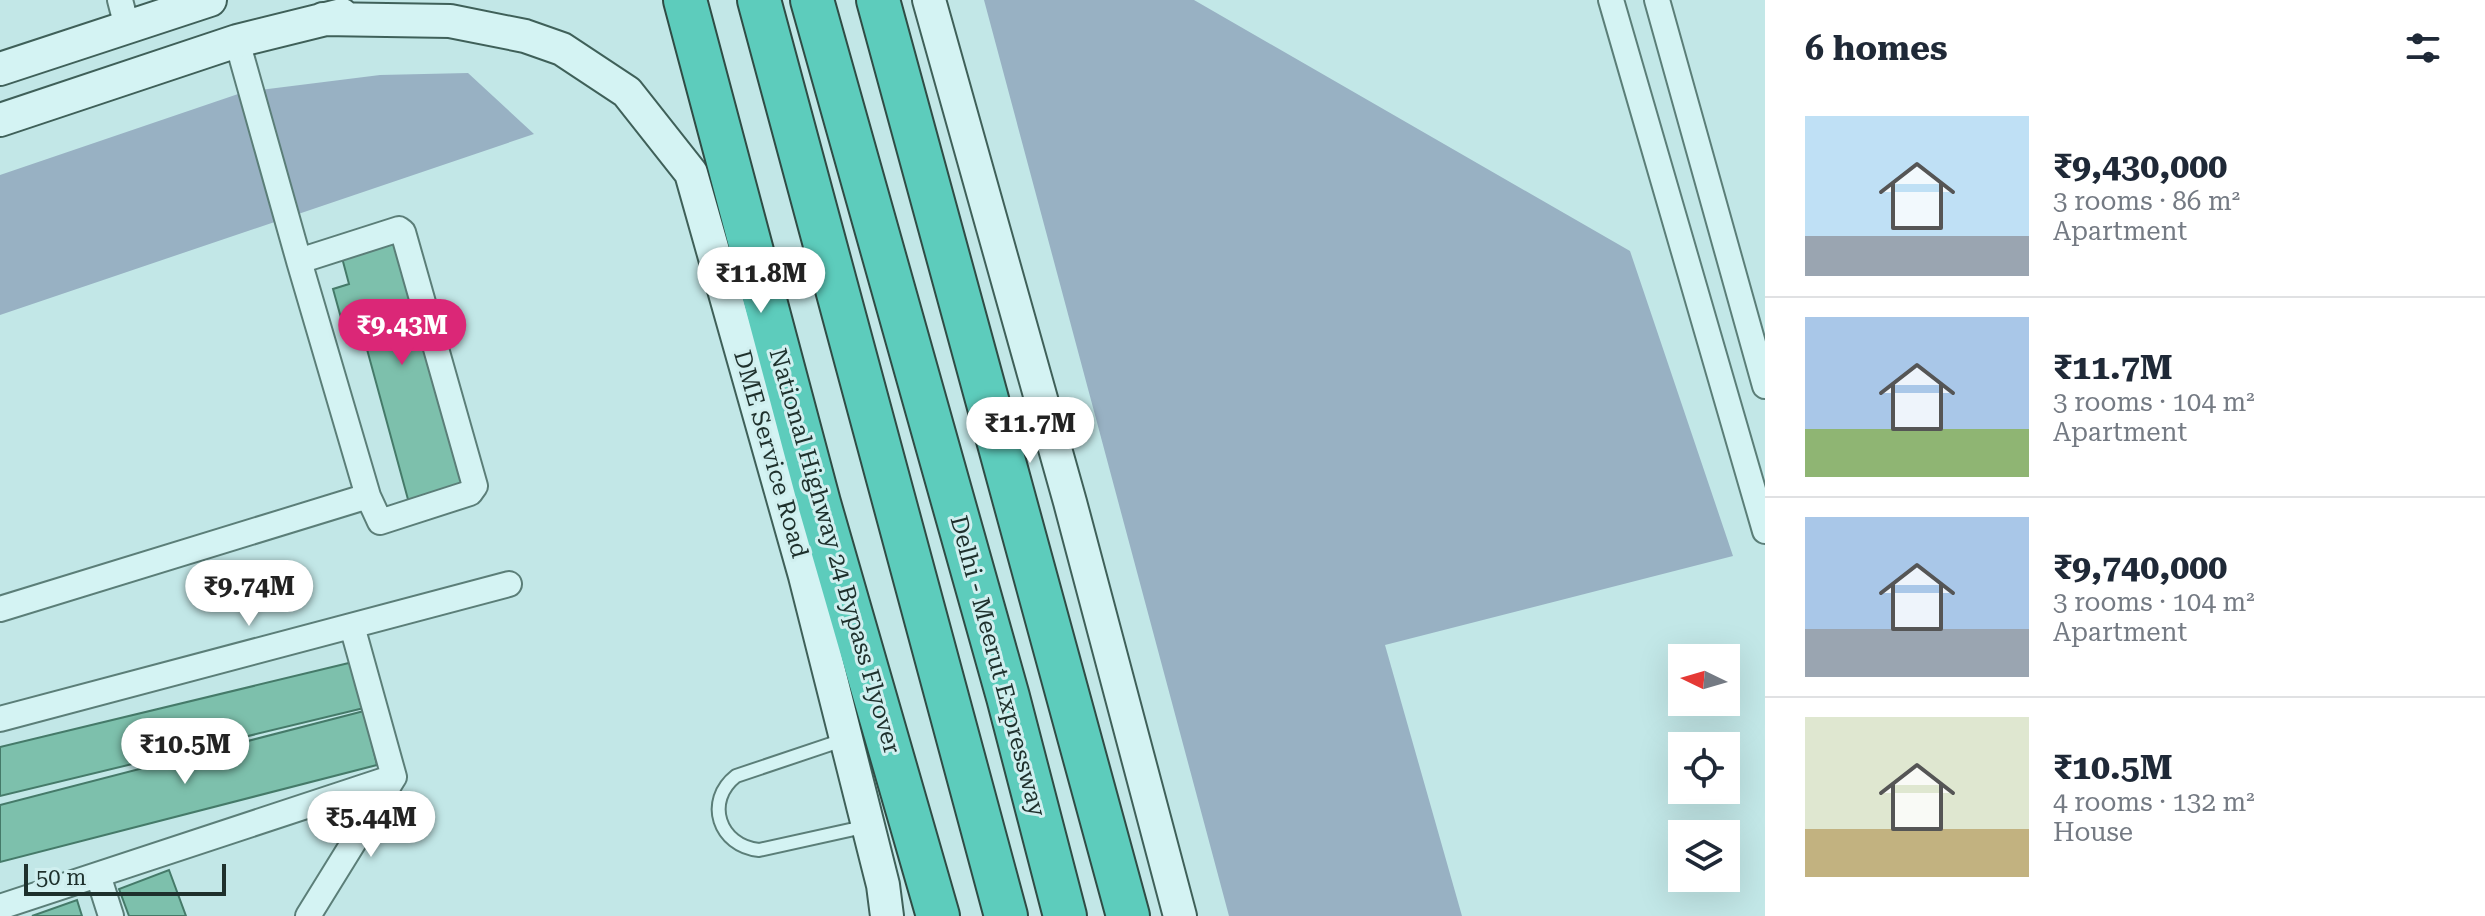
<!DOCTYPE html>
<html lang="en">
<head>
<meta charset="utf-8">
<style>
	body { margin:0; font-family:"Roboto Serif",serif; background:#f6f6f7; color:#1f2937; height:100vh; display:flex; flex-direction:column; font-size:30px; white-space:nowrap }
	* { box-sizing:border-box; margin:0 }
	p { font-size:26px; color:#747a83 }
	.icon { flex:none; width:44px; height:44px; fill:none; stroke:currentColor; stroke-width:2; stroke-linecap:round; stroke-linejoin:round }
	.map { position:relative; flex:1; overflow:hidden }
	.details { display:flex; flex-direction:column; background:#fff; width:720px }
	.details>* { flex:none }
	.needle { width:52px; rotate:275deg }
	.buttons { position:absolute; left:1668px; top:644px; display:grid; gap:16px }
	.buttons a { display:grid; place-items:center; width:72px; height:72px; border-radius:0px; background:#fff; box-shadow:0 8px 32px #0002; font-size:40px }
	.scale { position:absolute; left:24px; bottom:20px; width:202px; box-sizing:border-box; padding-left:8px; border:4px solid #1e302c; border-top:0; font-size:22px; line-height:28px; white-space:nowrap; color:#1e302c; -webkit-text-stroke:6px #d0efef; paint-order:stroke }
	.price { position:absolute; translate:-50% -68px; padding:0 18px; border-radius:28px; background:#fff; color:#222; font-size:26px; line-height:52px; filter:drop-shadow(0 2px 4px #0008) }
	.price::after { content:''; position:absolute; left:50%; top:48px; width:24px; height:18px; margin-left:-12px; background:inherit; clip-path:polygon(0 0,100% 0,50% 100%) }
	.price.on { background:#db2777; color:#fff }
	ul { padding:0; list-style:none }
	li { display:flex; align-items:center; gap:24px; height:200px; padding:0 40px }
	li+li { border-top:2px solid #e0e1e3 }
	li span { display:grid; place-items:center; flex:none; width:224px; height:160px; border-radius:0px; color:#555 }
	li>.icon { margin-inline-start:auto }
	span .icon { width:96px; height:96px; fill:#fffc; stroke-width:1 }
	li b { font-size:34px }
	h2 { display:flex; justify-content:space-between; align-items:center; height:96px; padding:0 40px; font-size:34px }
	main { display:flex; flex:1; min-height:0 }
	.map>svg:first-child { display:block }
	.green { fill:#98b1c3 }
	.building { fill:#7dc0ac; stroke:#457a69; stroke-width:2 }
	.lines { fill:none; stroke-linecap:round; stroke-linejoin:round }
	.lane-casing { stroke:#5b7e78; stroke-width:16 }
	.street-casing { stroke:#5b7e78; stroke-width:28 }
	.secondary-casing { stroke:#3f6059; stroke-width:36 }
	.highway-casing { stroke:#2f4c45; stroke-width:46 }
	.lane { stroke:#d4f3f3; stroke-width:12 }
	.street { stroke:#d4f3f3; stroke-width:24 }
	.secondary { stroke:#d4f3f3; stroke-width:32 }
	.highway { stroke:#5dccbc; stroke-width:42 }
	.labels { text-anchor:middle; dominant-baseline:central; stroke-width:6; stroke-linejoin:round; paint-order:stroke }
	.street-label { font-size:24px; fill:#1e302c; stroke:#d0efef }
</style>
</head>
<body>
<main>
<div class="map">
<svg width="1765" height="916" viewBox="0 0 1765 916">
	<rect width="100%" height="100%" fill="#c2e7e7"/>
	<!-- green -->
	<path class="green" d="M984,0H1194L1630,251L1733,556L1385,645L1462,916H1229Z
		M468,73L534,134L0,315V175L244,92L380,75Z"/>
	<!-- building -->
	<path class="building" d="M401,237L469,486L409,503L362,331L346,336L333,289L349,284L341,254Z
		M353,662L364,708L0,796V747Z
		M364,711L377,765L0,862V805Z
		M169,870L186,916H129L119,889Z
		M77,900L82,916H32Z"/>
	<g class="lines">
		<!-- lane casing -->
		<g class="lane-casing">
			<path id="lane" d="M846,739L736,776C704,801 719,846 759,850L868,826"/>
		</g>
		<!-- street casing -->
		<g class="street-casing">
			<path id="street" d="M120,0L127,27
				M1611,0L1765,531
				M1657,0L1765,386
				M237,41L299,261
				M399,229L403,232L475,486L470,493L380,522L368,496L299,261Z
				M0,609L368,496
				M0,719L509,584
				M98,875L111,916
				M0,907L394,777
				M308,916L394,777L352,626"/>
		</g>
		<!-- secondary casing -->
		<g class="secondary-casing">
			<path id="secondary" d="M929,0L1070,502L1180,916
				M323,19L450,21L525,36L562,49L627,92L691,173L805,576L883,885L887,916
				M0,69L210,0
				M0,120L237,41L342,15"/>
		</g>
		<!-- highway casing -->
		<g class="highway-casing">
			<path id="highway" d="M685,0L819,503L938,916
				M759,0L1006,916
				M812,0L1008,697L1065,916
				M878,0L1128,916"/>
		</g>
		<!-- lane -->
		<use href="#lane" class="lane"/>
		<!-- street -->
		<use href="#street" class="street"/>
		<!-- secondary -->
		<use href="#secondary" class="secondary"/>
		<!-- highway -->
		<use href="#highway" class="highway"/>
	</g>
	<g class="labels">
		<!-- street labels -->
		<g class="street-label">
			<text transform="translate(771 454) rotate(74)">DME Service Road</text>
			<text transform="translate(835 551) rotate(74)">National Highway 24 Bypass Flyover</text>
			<text transform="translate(998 666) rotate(75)">Delhi - Meerut Expressway</text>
		</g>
	</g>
</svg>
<div class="buttons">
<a><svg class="needle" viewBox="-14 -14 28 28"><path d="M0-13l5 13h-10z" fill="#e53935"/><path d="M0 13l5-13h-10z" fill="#747a83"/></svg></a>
<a><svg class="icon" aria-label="locate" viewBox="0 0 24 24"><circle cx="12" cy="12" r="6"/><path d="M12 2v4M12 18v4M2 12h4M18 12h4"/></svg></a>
<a><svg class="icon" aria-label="layers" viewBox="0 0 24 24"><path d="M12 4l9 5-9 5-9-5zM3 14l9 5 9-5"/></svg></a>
</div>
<div class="scale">50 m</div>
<b class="price" style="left:761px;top:315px">₹11.8M</b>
<b class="price on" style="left:402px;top:367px">₹9.43M</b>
<b class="price" style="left:1030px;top:465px">₹11.7M</b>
<b class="price" style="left:249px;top:628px">₹9.74M</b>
<b class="price" style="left:185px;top:786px">₹10.5M</b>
<b class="price" style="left:371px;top:859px">₹5.44M</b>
</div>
<section class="details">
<h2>6 homes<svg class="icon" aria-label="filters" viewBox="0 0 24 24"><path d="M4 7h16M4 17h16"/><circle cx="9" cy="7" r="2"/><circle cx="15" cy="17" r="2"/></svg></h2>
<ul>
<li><span style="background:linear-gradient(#bfe0f5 75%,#9aa5b1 0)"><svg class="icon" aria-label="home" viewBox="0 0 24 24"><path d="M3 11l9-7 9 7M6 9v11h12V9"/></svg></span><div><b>₹9,430,000</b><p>3 rooms · 86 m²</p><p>Apartment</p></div></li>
<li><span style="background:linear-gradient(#a9c7e8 70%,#8fb573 0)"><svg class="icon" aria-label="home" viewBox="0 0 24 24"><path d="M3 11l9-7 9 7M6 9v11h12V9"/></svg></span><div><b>₹11.7M</b><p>3 rooms · 104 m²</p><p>Apartment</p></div></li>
<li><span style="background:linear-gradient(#a9c7e8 70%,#9aa5b1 0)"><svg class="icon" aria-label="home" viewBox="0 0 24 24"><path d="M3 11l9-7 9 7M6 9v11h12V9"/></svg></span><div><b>₹9,740,000</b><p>3 rooms · 104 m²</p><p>Apartment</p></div></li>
<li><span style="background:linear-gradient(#dfe7d0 70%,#c2b280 0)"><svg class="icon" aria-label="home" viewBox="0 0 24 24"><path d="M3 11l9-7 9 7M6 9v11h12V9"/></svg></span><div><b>₹10.5M</b><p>4 rooms · 132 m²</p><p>House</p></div></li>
</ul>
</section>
</main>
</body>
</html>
